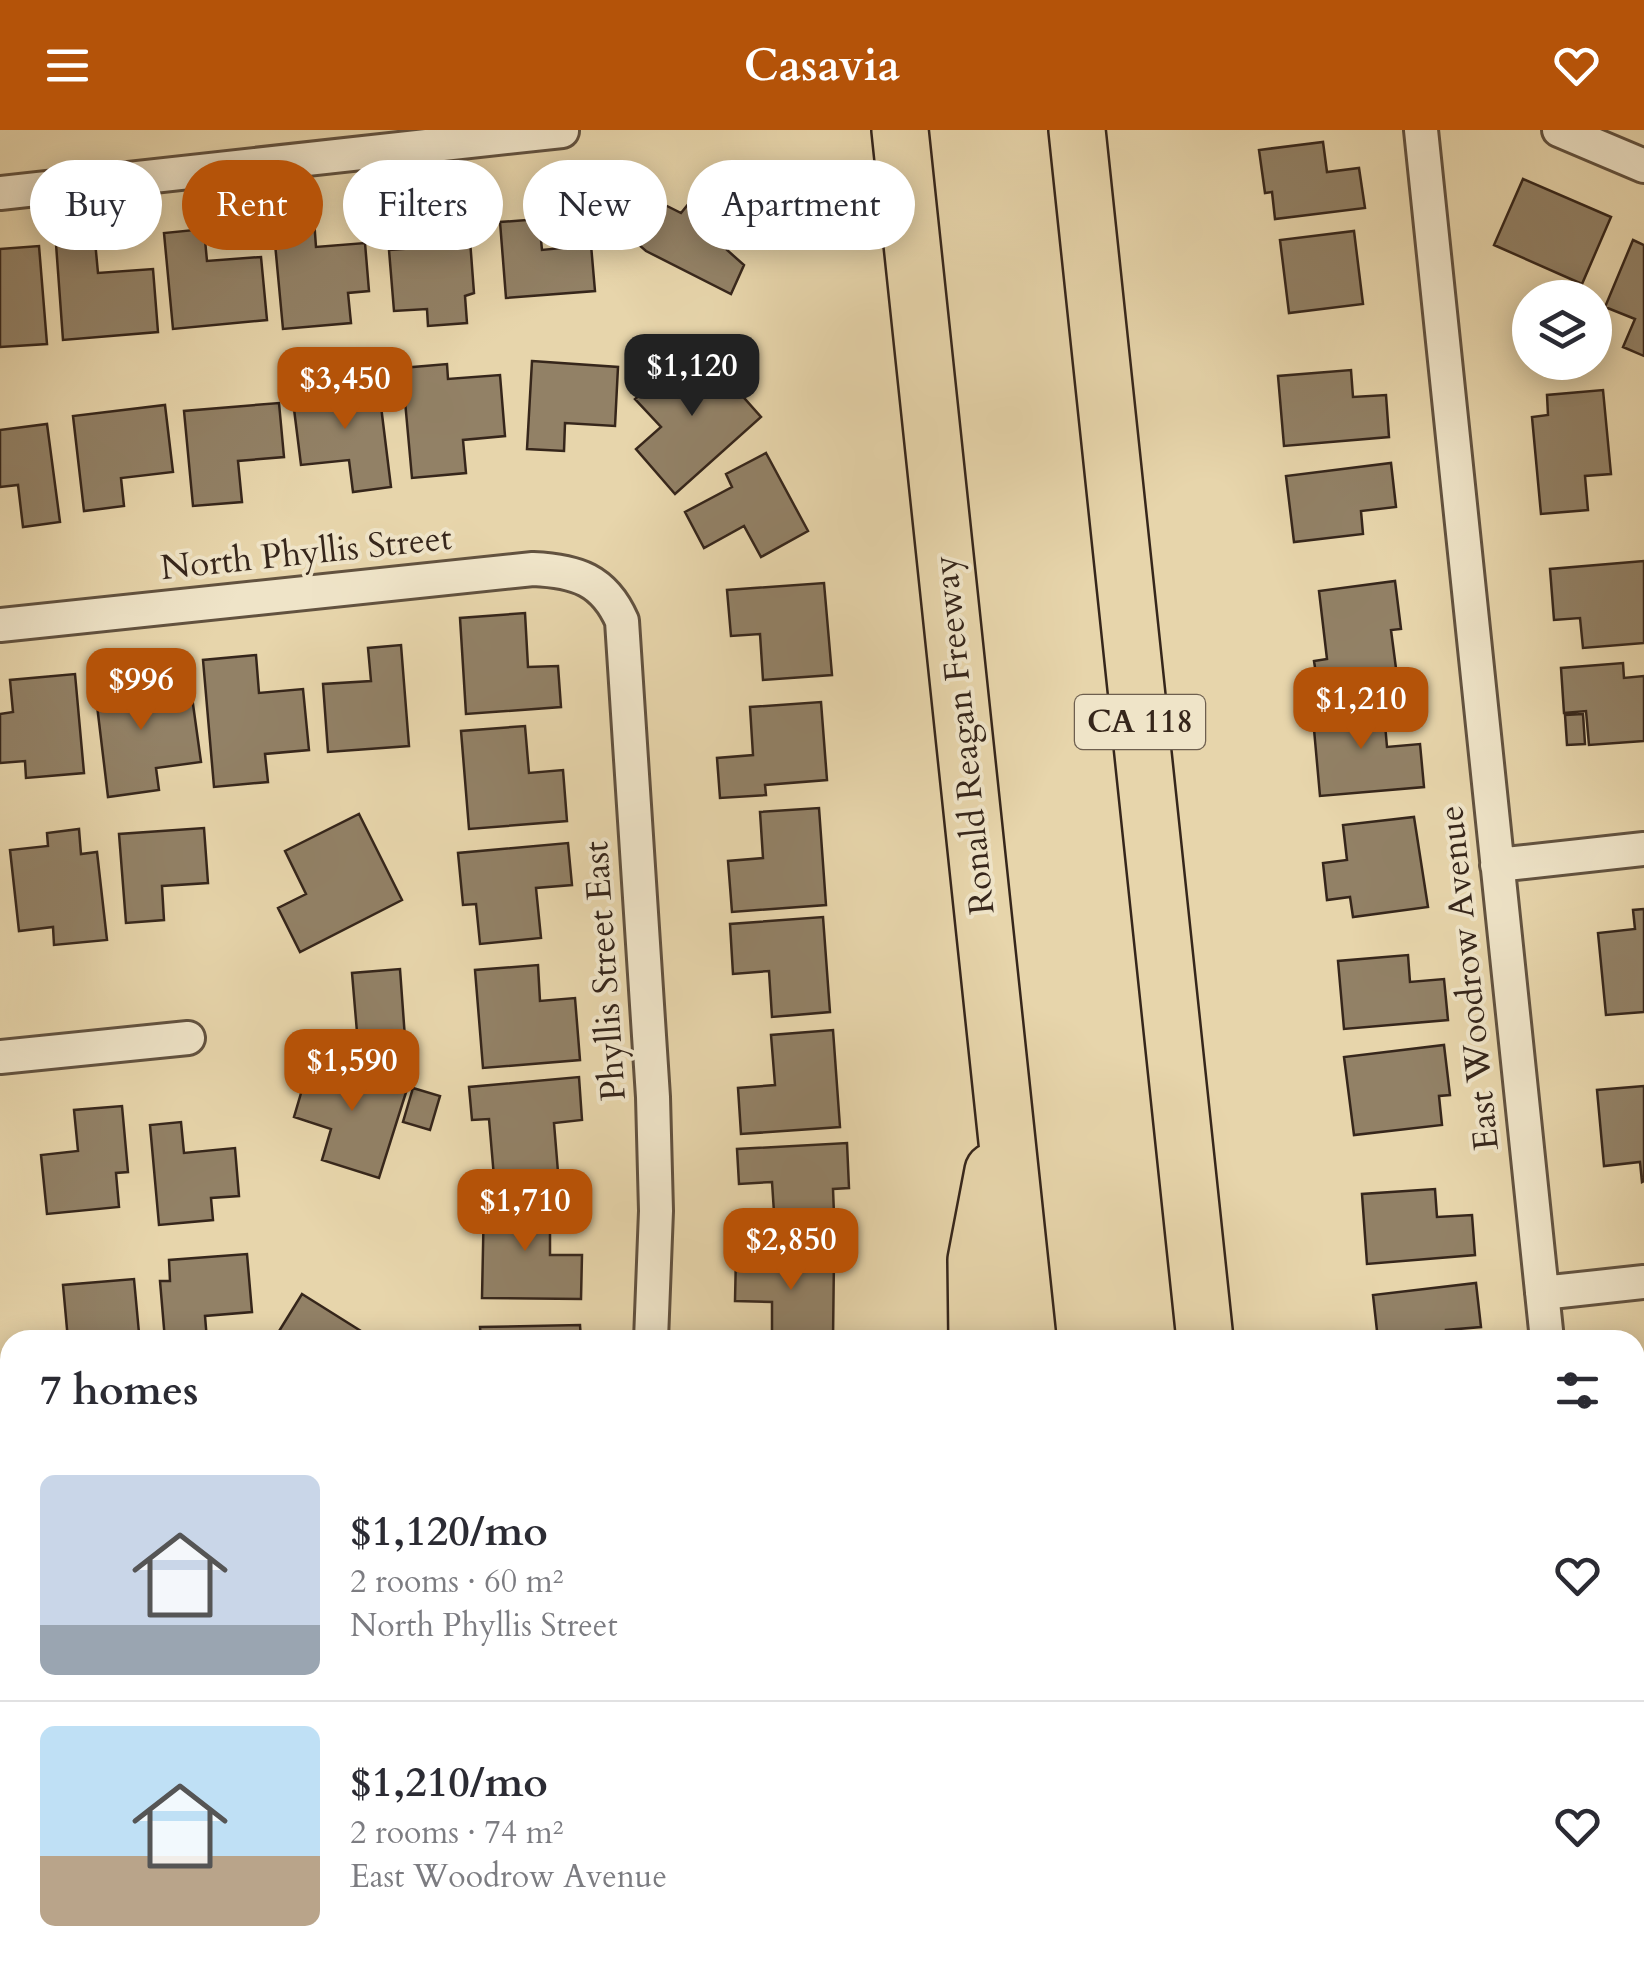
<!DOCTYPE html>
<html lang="en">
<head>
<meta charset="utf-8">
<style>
	body { margin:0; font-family:Cardo,serif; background:#f7f7f7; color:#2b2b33; height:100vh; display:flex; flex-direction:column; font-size:38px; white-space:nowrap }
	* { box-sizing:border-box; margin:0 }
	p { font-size:32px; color:#7c7c81 }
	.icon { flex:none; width:55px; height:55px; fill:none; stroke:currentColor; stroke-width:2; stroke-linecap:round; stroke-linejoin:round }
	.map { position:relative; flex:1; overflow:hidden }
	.drawer { position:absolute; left:0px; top:1200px; width:1645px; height:642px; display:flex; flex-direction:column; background:#fff; border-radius:30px 30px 0 0; box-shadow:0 5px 25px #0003 }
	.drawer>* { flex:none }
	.top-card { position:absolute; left:30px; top:30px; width:1000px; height:90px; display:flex; gap:20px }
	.controls { position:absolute; left:1512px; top:150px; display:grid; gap:20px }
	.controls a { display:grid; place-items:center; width:100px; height:100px; border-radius:50%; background:#fff; box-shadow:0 5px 25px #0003; font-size:50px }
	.price { position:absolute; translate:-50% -85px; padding:0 22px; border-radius:20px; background:#b45309; color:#fff; font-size:32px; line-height:65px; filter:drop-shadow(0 2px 5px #0008) }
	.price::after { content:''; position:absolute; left:50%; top:60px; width:30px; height:22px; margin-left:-15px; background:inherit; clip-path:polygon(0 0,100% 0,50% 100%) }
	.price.on { background:#222; color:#fff }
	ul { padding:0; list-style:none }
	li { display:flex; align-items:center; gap:30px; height:250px; padding:0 40px }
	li+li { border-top:2px solid #e1e1e2 }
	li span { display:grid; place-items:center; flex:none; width:280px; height:200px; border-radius:15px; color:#555 }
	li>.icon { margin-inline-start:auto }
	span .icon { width:120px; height:120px; fill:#fffc; stroke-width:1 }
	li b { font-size:42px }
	h2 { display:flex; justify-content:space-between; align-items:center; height:120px; padding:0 40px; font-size:42px }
	.chip { padding:0 35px; border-radius:45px; background:#fff; box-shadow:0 5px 25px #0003; font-size:35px; line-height:90px }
	.chip.on { background:#b45309; color:#fff }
	header { display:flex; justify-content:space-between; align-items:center; height:130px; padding:0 40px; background:#b45309; color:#fff; font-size:45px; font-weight:600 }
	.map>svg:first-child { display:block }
	.building { fill:#928166; stroke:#36261b; stroke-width:2.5 }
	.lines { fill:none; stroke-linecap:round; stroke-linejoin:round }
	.minor-casing { stroke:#62523f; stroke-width:38 }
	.motorway-casing { stroke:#36261b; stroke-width:60 }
	.minor { stroke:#efe4c8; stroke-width:32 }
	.motorway { stroke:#e7d5ab; stroke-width:55 }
	.labels { text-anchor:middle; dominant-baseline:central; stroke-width:8; stroke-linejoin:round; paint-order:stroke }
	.shield { fill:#efe4c8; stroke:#6e5f4f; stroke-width:2.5 }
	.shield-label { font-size:32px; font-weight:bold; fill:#36261b }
	.street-label { font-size:35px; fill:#36261b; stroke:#efe4c8 }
</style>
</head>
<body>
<header><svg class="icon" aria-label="menu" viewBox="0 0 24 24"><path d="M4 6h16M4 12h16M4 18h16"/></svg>Casavia<svg class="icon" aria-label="heart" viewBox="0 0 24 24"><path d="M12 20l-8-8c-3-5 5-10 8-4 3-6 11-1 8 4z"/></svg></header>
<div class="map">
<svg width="1644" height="1842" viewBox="0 0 1644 1842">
	<rect width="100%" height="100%" fill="#e7d5ab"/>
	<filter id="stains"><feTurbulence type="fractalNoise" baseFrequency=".002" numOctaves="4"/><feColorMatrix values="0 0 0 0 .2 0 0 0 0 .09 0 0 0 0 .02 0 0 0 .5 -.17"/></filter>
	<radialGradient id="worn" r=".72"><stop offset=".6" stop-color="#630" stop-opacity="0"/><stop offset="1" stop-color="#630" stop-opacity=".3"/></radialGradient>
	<!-- building -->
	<path class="building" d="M1323,12L1327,42L1359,38L1365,78L1275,89L1272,62L1265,63L1259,20Z
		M706,45L734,58L757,78L749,95L727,120L744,135L731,164L646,121L623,101L631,84L647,66L681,83L698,62Z
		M1523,49L1611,87L1582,154L1494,115Z
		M474,69L477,110H470L474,163L465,166L467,193L428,196L427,179L394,181L389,120L427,117L423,73Z
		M314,89L316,117L365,113L369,161L348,163L351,193L283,199L273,92Z
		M539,89L542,120L591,115L595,161L506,168L500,92Z
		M204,99L207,131L261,127L267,190L173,199L164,103Z
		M1354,101L1363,174L1289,183L1280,110Z
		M1633,110L1644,115V226L1623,217L1635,189L1605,177Z
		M95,111L98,143L153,139L158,202L63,210L56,114Z
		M39,116L47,214L0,217V119Z
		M697,215L761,287L675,364L636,319L661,297L635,269Z
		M532,231L618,237L615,296L565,293L564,321L527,319Z
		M447,234L448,249L500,245L505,306L463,310L466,343L412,348L402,238Z
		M1351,240L1353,267L1386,265L1389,307L1284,316L1278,246Z
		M378,252L391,357L353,362L349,330L301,335L292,263Z
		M1603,260L1611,344L1585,346L1588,380L1541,384L1532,287L1548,285L1547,265Z
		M279,273L284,327L238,331L242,372L193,376L184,281Z
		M165,275L173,342L121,348L124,376L84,381L73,286Z
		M47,294L60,392L23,397L18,355L0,357V300Z
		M766,323L808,401L761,427L744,396L704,418L685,382L732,357L726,344Z
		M1391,333L1396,377L1361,381L1363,404L1294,412L1286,346Z
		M1644,431V513L1583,518L1580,488L1554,490L1550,439Z
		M1395,451L1401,499L1391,500L1397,546L1318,557L1314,531L1327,529L1319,461Z
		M824,453L832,545L763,550L760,504L731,506L727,460Z
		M525,483L528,537L558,536L561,577L466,584L460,488Z
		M401,515L409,616L328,622L323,554L371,551L368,518Z
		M256,525L259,563L303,559L309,620L265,624L268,652L214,657L203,530Z
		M1623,533L1624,548L1644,546V611L1589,615L1586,581L1564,583L1561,538Z
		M136,537L141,573L192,567L201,632L156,638L159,660L108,667L93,542Z
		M75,544L84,643L26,648L25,631L0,633V584L13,582L10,550Z
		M1383,571L1387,617L1420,614L1424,657L1320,666L1312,577Z
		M821,572L827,650L765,655L766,665L720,668L717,628L753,625L750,577Z
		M1583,584L1585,614L1567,615L1565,585Z
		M525,596L529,643L563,640L567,691L469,699L461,601Z
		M819,678L826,775L732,782L728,731L763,728L760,682Z
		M359,684L402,770L300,822L278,778L306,764L285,721Z
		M1414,687L1428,777L1353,787L1350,767L1327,770L1323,733L1347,730L1343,695Z
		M204,698L208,753L162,756L164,790L126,793L119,704Z
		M79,699L81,724L97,722L107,810L54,815L53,797L19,801L10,720L48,716L47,703Z
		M568,713L572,755L536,758L541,808L480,814L476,774L463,775L458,723Z
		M1644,779V882L1606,885L1598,803L1635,799L1633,780Z
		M823,787L830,882L772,887L769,841L733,844L730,794Z
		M1408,825L1410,852L1444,849L1448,890L1344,899L1338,831Z
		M538,835L540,871L575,868L580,930L483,938L475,840Z
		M400,839L406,922L359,926L352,843Z
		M833,900L840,997L741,1004L738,958L775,955L771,905Z
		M1444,915L1450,965L1439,966L1442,995L1354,1005L1344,927Z
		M312,926L408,956L379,1048L322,1030L331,999L294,987Z
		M579,947L582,990L554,993L558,1042L494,1047L489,989L472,990L469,957Z
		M1644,956V1051L1642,1052L1640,1032L1604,1036L1597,960Z
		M413,958L440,966L430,1000L403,992Z
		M122,976L128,1042L116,1043L119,1077L47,1084L41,1025L78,1021L74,980Z
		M181,992L184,1023L235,1018L239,1066L211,1068L213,1090L159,1095L150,995Z
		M847,1013L849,1058L833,1059L835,1110L776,1113L772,1052L739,1054L737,1019Z
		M1435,1059L1437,1087L1472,1085L1475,1125L1367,1134L1362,1064Z
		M484,1069L550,1070V1125H582L581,1169L482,1168Z
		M247,1124L252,1182L205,1186L207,1210H165L160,1151H170L169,1130Z
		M736,1125L834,1126L833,1210H772V1172L735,1171Z
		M134,1149L139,1203L149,1202V1210H68L63,1155Z
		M1476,1153L1481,1197L1446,1200L1447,1210H1378L1373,1165Z
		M302,1164L372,1208L371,1210H281L276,1206Z
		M580,1195L581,1210H481L480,1197Z
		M1644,1232V1315L1635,1316V1233Z
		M0,1478L10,1487V1492L0,1504Z
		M10,1621V1731H6L3,1699H0V1622Z
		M705,1832H783L778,1842H704L708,1834Z"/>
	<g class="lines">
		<!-- minor casing -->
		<g class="minor-casing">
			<path id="minor" d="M1421,0L1547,1210
				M1559,0L1644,36
				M0,63L562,1
				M0,495L533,439C577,441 604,450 622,491L653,967L656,1081L651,1210
				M1497,735L1644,719
				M0,927L188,908
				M1542,1163L1644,1152
				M0,1281L3,1309L10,1321
				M1635,1584L1644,1583
				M0,1829L10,1828
				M1633,1832L1635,1842"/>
		</g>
		<!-- motorway casing -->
		<g class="motorway-casing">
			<path id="motorway" d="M900,0L1028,1210
				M1077,0L1205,1210
				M977,1210L976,1130L993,1041
				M1094,1832L1095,1842
				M1271,1832L1272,1842
				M1329,1832L1331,1842
				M966,1842L967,1832"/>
		</g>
		<!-- minor -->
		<use href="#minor" class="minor"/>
		<!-- motorway -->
		<use href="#motorway" class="motorway"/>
	</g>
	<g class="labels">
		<!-- shield labels -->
		<rect class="shield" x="1075" y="565" width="130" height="54" rx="8"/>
		<g class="shield-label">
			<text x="1140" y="592">CA 118</text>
		</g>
		<!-- street labels -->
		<g class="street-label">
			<text transform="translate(306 423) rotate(-6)">North Phyllis Street</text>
			<text transform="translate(964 605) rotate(-96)">Ronald Reagan Freeway</text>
			<text transform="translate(605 841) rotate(-94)">Phyllis Street East</text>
			<text transform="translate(1469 848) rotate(-96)">East Woodrow Avenue</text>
		</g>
	</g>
	<rect width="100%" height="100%" filter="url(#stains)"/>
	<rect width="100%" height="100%" fill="url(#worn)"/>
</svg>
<div class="controls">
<a><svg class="icon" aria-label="layers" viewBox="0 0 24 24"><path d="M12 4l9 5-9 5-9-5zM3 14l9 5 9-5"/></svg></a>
</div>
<b class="price on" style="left:692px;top:289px">$1,120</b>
<b class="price" style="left:345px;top:302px">$3,450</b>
<b class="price" style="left:141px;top:603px">$996</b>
<b class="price" style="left:1361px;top:622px">$1,210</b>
<b class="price" style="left:352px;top:984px">$1,590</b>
<b class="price" style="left:525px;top:1124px">$1,710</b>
<b class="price" style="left:791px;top:1163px">$2,850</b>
<div class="top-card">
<a class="chip">Buy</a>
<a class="chip on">Rent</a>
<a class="chip">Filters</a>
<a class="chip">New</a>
<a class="chip">Apartment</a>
</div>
<section class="drawer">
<h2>7 homes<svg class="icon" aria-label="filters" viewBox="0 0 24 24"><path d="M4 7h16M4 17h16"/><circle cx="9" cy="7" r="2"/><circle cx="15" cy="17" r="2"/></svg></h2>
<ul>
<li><span style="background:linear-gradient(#c9d6e8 75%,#9aa5b1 0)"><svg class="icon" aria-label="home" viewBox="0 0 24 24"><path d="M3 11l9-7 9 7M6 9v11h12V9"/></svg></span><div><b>$1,120/mo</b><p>2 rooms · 60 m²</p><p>North Phyllis Street</p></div><svg class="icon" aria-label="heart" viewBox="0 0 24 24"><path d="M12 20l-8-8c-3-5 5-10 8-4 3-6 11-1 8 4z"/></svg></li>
<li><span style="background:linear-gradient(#bfe0f5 65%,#b9a48a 0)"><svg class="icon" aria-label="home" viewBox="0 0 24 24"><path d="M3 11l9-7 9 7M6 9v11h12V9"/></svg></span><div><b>$1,210/mo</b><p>2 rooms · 74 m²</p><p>East Woodrow Avenue</p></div><svg class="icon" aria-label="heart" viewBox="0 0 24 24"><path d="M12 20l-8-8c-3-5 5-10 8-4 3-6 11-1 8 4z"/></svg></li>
</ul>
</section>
</div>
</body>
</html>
